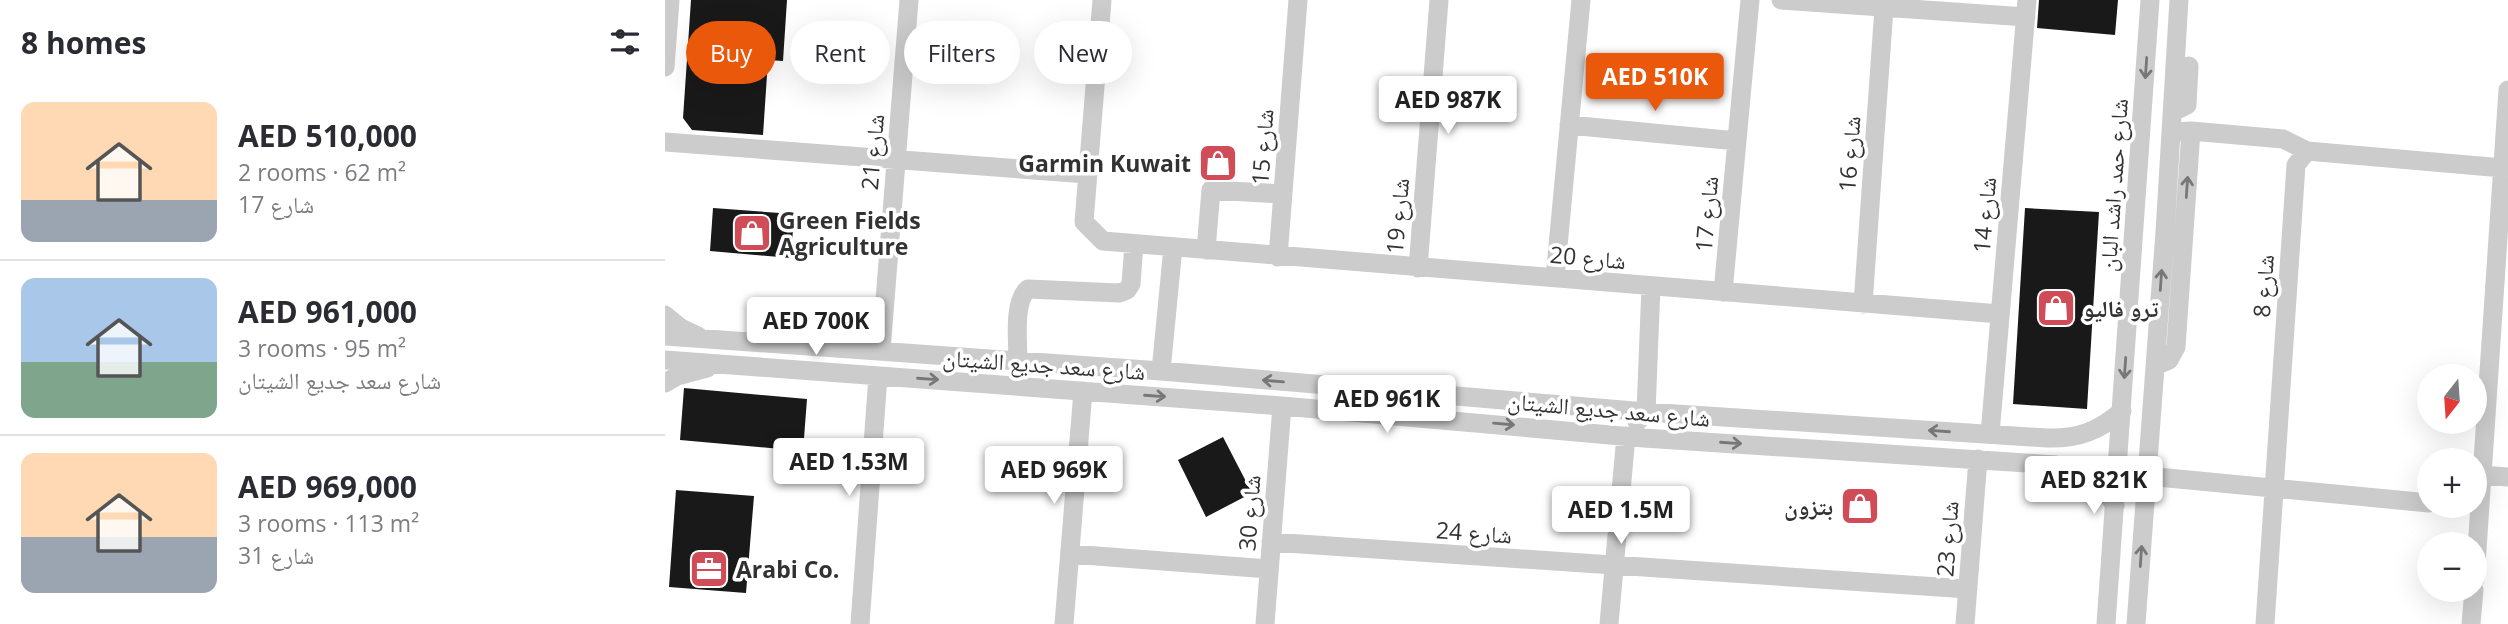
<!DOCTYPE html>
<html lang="en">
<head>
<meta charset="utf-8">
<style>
	body { margin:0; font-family:"Open Sans","Noto Naskh Arabic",sans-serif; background:#f7f7f7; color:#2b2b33; height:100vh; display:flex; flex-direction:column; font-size:26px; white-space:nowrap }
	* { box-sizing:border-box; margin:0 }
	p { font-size:23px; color:#7c7c81 }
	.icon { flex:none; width:38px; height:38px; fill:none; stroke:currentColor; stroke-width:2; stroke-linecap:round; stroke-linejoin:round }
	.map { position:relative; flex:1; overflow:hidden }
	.side { display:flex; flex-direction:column; background:#fff; width:665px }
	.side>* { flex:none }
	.banner { position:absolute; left:21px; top:21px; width:665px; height:63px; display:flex; gap:14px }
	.needle { width:46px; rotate:197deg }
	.controls { position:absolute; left:1752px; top:364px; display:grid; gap:14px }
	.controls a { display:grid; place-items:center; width:70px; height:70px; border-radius:50%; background:#fff; box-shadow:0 7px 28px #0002; font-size:35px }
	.price { position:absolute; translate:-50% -60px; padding:0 16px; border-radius:7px; background:#fff; color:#222; font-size:23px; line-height:46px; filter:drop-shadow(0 2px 4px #0008) }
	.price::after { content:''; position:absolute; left:50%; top:42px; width:21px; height:16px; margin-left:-10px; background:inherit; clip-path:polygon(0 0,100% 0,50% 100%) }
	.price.current { background:#ea580c; color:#fff }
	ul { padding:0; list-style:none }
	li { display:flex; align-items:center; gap:21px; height:175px; padding:0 21px }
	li+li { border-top:2px solid #e1e1e2 }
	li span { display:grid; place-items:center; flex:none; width:196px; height:140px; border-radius:14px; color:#555 }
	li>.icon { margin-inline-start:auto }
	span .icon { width:84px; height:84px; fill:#fffc; stroke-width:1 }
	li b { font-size:30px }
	h2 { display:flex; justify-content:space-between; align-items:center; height:84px; padding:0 21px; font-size:30px }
	.chip { padding:0 24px; border-radius:32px; background:#fff; box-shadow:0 7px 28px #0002; font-size:24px; line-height:63px }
	.chip.current { background:#ea580c; color:#fff }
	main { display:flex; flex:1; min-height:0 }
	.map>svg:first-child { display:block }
	.building { fill:#191919 }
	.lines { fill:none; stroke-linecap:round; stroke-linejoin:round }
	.minor { stroke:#ccc; stroke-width:19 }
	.oneway { stroke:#777 }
	.labels { text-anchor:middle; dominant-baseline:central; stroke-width:7; stroke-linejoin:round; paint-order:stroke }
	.street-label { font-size:23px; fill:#323232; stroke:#fff }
	.poi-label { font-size:23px; font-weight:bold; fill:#323232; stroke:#fff; text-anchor:start }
</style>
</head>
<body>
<main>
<section class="side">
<h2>8 homes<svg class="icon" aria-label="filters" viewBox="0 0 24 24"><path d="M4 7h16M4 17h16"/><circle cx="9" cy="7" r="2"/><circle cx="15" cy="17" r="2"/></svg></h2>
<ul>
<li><span style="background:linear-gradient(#ffd9b3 70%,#9aa5b1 0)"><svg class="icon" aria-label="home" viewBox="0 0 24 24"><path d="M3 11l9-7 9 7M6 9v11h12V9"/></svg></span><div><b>AED 510,000</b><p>2 rooms · 62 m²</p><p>شارع 17</p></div></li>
<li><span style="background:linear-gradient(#a9c7e8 60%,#7fa58c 0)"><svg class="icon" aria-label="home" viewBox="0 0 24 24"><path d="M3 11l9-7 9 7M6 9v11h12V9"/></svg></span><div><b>AED 961,000</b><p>3 rooms · 95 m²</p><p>شارع سعد جديع الشيتان</p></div></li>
<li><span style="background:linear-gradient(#ffd9b3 60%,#9aa5b1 0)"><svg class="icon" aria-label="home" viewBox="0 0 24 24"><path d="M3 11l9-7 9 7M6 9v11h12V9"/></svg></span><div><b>AED 969,000</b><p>3 rooms · 113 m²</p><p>شارع 31</p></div></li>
</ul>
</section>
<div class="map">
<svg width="1843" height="624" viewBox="0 0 1843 624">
	<rect width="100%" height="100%" fill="#fff"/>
	<!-- building -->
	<path class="building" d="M26,0H122L118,61L103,60L98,135L27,130L18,118Z
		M1374,0H1453L1450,35L1372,28Z
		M48,208L129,214L126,258L45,251Z
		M1360,208L1434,212L1422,409L1348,404Z
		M19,388L142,399L138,451L15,440Z
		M558,437L587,493L541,517L513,460Z
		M11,490L89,496L81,593L4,587Z"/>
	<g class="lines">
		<!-- minor -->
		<path class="minor" d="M437,0L419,222L438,241L1335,314
			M1116,0L1361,17
			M0,67L5,0
			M1508,112L1522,105L1524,66
			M904,125L1072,141
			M1507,132L1526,131L1618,139L1642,151L1838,168
			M0,142L422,174
			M541,250L546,190L618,194
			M613,257L633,0
			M753,268L774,0
			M890,278L916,0
			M1058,292L1085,0
			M1198,304L1219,8
			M0,315L16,328L33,336
			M0,336L496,371L981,412L1382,438C1413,439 1434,431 1457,411
			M216,350L244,0
			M0,360L617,406L979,438L1391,465C1418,470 1437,481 1450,506
			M353,361C353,342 348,301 363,289L454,293L462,290L466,284L469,244
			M1490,366L1504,360L1511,347L1526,131
			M496,371L508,247
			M0,383L12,376L42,368
			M972,422L981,412L986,286
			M1325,434L1362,0
			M1817,475L1843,477
			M1482,476L1764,503
			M606,542L1303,589
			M405,554L604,569
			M1810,579L1843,90
			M195,624L213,376
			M399,624L418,391
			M600,624L617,406
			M944,624L961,436
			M1300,624L1313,459
			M1441,624L1485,0
			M1471,624L1500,232L1514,0
			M1600,624L1631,165L1642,151
			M1806,624L1809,590"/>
	</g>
	<!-- one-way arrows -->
	<defs><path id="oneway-shaft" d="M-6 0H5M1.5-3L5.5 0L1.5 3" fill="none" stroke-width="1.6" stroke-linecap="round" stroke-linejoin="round" transform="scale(1.75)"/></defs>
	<g class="oneway">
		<use href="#oneway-shaft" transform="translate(1481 68) rotate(94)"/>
		<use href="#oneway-shaft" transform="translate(1522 187) rotate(-86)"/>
		<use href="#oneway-shaft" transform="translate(1496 280) rotate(-86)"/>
		<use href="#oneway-shaft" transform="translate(1460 368) rotate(94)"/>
		<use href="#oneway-shaft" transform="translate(263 379) rotate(4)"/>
		<use href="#oneway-shaft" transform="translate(608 381) rotate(-175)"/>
		<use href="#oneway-shaft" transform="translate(490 396) rotate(4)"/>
		<use href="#oneway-shaft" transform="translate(839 424) rotate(5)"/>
		<use href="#oneway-shaft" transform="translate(1274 431) rotate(-176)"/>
		<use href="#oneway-shaft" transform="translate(1066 443) rotate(4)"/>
		<use href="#oneway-shaft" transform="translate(1476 556) rotate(-86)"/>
	</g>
	<!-- icons -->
	<defs>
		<g id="shop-square" transform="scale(2.0125)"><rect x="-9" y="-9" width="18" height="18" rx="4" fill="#d04c57" stroke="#fff"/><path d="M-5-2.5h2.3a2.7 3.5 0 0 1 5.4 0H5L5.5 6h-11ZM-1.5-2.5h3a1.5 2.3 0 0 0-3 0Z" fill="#fff"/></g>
		<g id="office-square" transform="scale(2.0125)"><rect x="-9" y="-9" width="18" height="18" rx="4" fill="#d04c57" stroke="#fff"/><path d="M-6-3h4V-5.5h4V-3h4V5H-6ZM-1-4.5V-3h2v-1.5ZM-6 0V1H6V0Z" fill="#fff"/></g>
	</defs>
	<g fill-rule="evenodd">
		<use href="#shop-square" x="553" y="163"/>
		<use href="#shop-square" x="87" y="233"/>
		<use href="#shop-square" x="1391" y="308"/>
		<use href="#shop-square" x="1195" y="506"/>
		<use href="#office-square" x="44" y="569"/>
	</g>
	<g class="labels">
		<!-- street labels -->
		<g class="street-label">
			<text transform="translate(597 147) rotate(-86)">شارع 15</text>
			<text transform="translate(207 152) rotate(-85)">شارع 21</text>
			<text transform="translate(1184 154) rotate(-86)">شارع 16</text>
			<text transform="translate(1448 185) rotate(-86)">شارع حمد راشد البان</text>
			<text transform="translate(1041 214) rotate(-85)">شارع 17</text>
			<text transform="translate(1319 215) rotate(-85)">شارع 14</text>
			<text transform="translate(732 216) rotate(-85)">شارع 19</text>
			<text transform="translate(923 257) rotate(5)">شارع 20</text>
			<text transform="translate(1598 286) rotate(-86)">شارع 8</text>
			<text transform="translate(379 364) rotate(4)">شارع سعد جديع الشيتان</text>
			<text transform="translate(944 409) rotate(5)">شارع سعد جديع الشيتان</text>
			<text transform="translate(584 513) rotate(-86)">شارع 30</text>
			<text transform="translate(809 532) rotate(4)">شارع 24</text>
			<text transform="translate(1282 539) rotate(-86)">شارع 23</text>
		</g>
		<!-- poi labels -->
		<g class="poi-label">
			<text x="526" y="163" text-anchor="end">Garmin Kuwait</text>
			<text x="114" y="220">Green Fields<tspan x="114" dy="26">Agriculture</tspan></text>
			<text x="1418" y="308">ترو فاليو</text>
			<text x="1168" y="506" text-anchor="end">بتزون</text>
			<text x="71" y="569">Arabi Co.</text>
		</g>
	</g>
</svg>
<div class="controls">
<a><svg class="needle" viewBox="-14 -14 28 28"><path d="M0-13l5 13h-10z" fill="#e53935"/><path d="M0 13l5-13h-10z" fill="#7c7c81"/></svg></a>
<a>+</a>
<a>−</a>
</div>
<b class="price current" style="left:990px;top:113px">AED 510K</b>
<b class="price" style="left:783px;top:136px">AED 987K</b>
<b class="price" style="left:151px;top:357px">AED 700K</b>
<b class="price" style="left:722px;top:435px">AED 961K</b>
<b class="price" style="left:184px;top:498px">AED 1.53M</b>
<b class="price" style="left:389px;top:506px">AED 969K</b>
<b class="price" style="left:1429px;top:516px">AED 821K</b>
<b class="price" style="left:956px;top:546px">AED 1.5M</b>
<div class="banner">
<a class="chip current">Buy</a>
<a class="chip">Rent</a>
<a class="chip">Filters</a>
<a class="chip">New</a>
</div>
</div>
</main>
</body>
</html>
